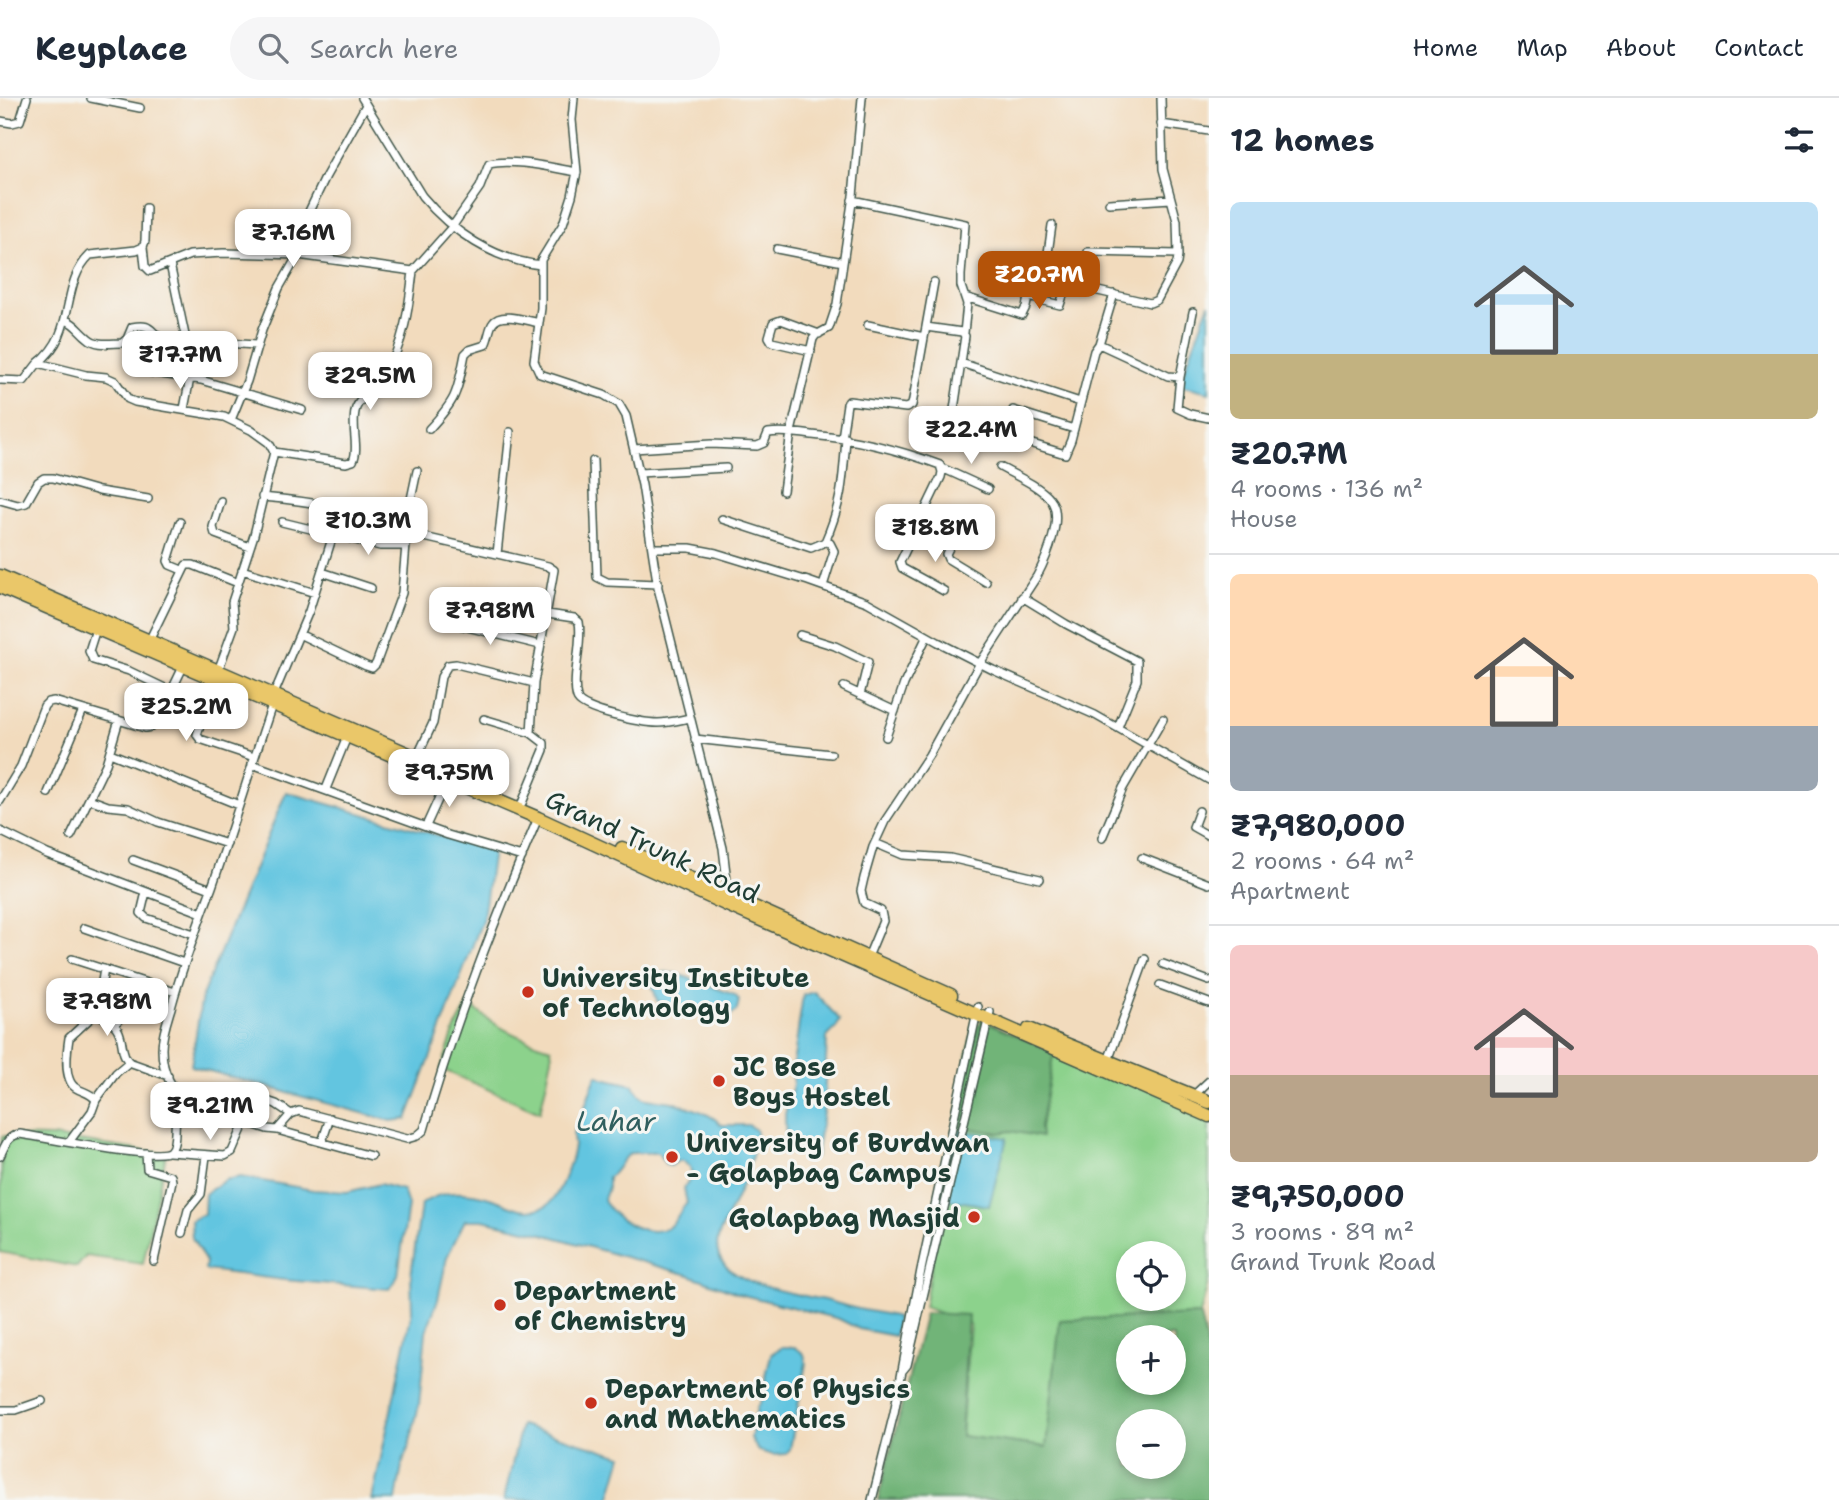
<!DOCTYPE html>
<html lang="en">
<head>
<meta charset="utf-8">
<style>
	body { margin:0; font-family:"Shantell Sans",sans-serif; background:#f6f6f7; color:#1f2937; height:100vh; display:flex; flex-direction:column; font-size:26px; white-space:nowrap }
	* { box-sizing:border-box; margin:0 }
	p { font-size:23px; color:#747a83 }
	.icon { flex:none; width:38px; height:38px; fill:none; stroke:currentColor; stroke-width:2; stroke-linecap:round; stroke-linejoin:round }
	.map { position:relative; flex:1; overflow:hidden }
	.drawer { display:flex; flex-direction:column; background:#fff; width:630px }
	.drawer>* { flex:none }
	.controls { position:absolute; left:1116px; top:1143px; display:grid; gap:14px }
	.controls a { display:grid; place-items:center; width:70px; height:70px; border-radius:50%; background:#fff; box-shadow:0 4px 10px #0003; font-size:35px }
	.price { position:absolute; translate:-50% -60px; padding:0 16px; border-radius:14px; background:#fff; color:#222; font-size:23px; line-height:46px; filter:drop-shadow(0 2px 4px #0008) }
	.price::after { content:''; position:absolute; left:50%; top:42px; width:21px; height:16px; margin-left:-10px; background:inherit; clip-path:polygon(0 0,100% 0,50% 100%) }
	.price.selected { background:#b45309; color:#fff }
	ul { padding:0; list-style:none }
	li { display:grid; align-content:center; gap:14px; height:371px; padding:0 21px }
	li+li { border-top:2px solid #e0e1e3 }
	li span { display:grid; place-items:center; height:217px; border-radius:10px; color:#555 }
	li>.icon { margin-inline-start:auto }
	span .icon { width:126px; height:126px; fill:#fffc; stroke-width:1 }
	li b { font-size:30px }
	h2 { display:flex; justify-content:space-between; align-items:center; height:84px; padding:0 21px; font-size:30px }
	header { display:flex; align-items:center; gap:42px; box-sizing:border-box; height:98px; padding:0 35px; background:#fff; border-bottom:2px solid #e0e1e3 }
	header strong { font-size:33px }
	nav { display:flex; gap:38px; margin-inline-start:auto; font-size:24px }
	.search { width:490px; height:63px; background:#f6f6f7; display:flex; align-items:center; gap:18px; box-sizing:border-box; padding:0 24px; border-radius:38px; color:#747a83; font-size:26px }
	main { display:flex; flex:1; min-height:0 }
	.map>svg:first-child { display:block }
	.green { fill:#8cd28c; stroke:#568860; stroke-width:2; fill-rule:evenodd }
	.forest { fill:#71b478; stroke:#487856; stroke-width:2; fill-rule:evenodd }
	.water { fill:#62c5e0; stroke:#40818a; stroke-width:2; fill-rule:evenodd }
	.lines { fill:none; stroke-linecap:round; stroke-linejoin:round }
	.minor-casing { stroke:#3f5549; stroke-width:10 }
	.primary-casing { stroke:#3f5549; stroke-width:15 }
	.minor { stroke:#fff; stroke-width:7 }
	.primary { stroke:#eac769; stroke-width:12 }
	.poi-dot { fill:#c8321e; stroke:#f6f6f2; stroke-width:2.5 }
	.labels { text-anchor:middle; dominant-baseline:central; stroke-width:6; stroke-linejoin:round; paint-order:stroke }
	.street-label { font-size:26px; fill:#1f3d34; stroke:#f6f6f2 }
	.poi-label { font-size:26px; font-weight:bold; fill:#1f3d34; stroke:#f6f6f2; text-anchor:start }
	.water-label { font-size:28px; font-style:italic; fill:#305f5f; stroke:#f6f6f2 }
</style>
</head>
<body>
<header>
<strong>Keyplace</strong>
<div class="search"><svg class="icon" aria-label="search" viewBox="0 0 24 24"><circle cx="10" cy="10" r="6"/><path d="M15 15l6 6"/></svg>Search here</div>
<nav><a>Home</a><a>Map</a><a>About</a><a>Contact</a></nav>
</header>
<main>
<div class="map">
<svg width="1209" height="1402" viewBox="0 0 1209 1402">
	<rect width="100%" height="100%" fill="#f6f6f2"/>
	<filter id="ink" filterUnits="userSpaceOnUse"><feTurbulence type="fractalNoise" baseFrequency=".0143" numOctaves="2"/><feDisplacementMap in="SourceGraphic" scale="14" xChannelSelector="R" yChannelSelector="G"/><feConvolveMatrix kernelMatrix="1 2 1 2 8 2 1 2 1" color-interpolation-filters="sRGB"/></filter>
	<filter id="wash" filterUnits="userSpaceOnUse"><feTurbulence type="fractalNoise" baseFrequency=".00686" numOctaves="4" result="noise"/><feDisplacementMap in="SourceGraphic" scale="28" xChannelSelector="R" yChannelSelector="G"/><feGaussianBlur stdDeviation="1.57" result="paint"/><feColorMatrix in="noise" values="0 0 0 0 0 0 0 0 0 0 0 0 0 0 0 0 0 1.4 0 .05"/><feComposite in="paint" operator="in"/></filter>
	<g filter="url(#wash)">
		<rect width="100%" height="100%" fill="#f2dbbd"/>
		<!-- green -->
		<path class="green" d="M468,907H471C493,929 522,941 551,950L552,960L540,1014L441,971L455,931Z
			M973,926L1209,1012V1180L1200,1217L1061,1222L1046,1349L961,1338L970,1226L924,1209ZM1129,1155H1174V1200H1129Z
			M2,1038L52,1039L166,1056L143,1166L86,1158L77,1169L0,1154Z"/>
		<!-- forest -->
		<path class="forest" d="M981,921L1054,954L1040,1029L1041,1039L1011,1033L999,1035L962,1029L960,1026L964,984Z
			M925,1215L968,1217L961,1338L1046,1349L1060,1222L1200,1217L1209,1258V1402H878ZM1129,1239H1174V1284H1129ZM1129,1323H1174V1368H1129Z"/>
		<!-- water -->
		<path class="water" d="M1209,205V294L1179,287Z
			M286,694L493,753L483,820L407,1021L391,1023L191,968L202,898Z
			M664,874L678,876L735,897L739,902L737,912L727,921L718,920L657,903L652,886L657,877Z
			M814,894L840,922L836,930L827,939L824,1008L816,1059L786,1054L785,1016L793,987V967L803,897Z
			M597,977L603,980L633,987C636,992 639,997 644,1000C652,1003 663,1002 672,1004C689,1009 709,1014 722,1027H748L756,1032C757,1060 733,1107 721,1132C698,1182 784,1193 814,1200C827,1202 838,1206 850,1209C866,1213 882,1215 897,1219L895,1238L859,1231L839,1221L743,1197L689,1177L543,1136L483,1122H465L447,1159L438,1201L426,1234L419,1307L409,1348L402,1367L396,1402H372L412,1213L411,1177L421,1107C441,1090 468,1093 493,1101C512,1107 523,1117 544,1109C558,1104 572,1062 574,1048C574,1042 572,1037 574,1032C576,1025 581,1019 584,1012C588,1000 591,989 597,977ZM633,1055H658L666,1067L671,1068L678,1063H683L690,1069L692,1077L684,1091L687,1105C679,1112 677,1125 667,1130C646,1140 611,1121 604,1101L608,1090V1079C620,1073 619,1059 633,1055Z
			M957,1032L1007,1040L989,1108L940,1100Z
			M240,1079L313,1092L347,1094L380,1086L403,1092L408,1107L398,1177L389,1191L284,1182L205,1172L206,1164L192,1140L191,1122L204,1116L205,1096L225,1082Z
			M782,1249H795L804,1256L806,1265L790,1351L786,1356L773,1357L758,1353L751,1340L757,1309L767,1295L766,1279L771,1256Z
			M521,1327L622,1358L609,1402H504Z"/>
	</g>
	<g filter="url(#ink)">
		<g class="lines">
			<!-- minor casing -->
			<g class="minor-casing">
				<path id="minor" d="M91,0L140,10
					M362,0L422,98C452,134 494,162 541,167
					M574,0L572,22L577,74L572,98L563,126L541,162V210L534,263L540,276L604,297L619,306L626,318L642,387L658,490L723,750L729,800
					M0,23L12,25L20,23L27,0
					M1161,26L1209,33
					M852,102L965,126L961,177V188L967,206L964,235
					M1109,105L1171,101
					M143,149L145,168L150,173L190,157L223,155L298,157L413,173L452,129L480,89L489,66C513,60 552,70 577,74
					M777,151L843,164
					M1088,154L1178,156
					M170,166L186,242
					M965,199L1022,217L1026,209L1034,170L1045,166L1047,162L1052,127
					M1028,199L1060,207L1066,188L1072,187L1150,205L1157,202L1177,165L1178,158L1177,123L1163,71L1161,0
					M66,222C76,226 79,233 88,240C96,248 111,245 122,245L127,241L132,229C152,225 149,233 162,241L256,247
					M868,227L924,239
					M926,229L962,234L965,238L953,318L954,322L1065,356L1071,342L1094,253L1099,246L1168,278L1180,279L1193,214
					M1099,246L1114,196
					M811,253L772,244L769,239L773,225L781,222L819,236
					M139,262L149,274L201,282L302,312
					M38,265C78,234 59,187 90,157L136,152L143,149L145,143L146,110
					M961,265L1080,304
					M1180,279L1177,310L1190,316L1209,320
					M0,282L24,283L38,265L86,277L106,279L115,283L128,301L135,304L224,319L251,332L269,345L274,354L254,437L232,504L234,529L218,573
					M184,311L190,280
					M1013,312L1074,331
					M231,322L247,283L262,232L279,190L298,157V139L302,128L326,78L366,7
					M429,331C457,301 457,296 465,256L469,252L485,247C489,240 489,230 493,225C501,213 528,223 539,225
					M842,340L847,306L849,303L906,310L912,307L934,184
					M634,351L711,346L757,348L764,345L768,335C783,333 798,335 812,337C857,341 897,351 940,367L942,374L941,379L900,464L902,470L944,493
					M274,354L346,365L353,363C360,350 350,327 356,310C361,297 377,289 384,278C404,247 409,209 413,173
					M593,363L597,479L607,484L658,486
					M942,370L988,391
					M639,375L726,370
					M783,393L791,334L813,241L816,237L829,230L837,206L853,98L862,0
					M262,399C286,401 400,414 407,435L402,495L376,566L372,570L366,568L301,537
					M0,402L18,407L26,405L38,384L44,380H53L99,393L148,401
					M221,403L213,429L215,436L250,449
					M921,416L952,435V444L946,456L948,461L986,484
					M722,421L811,450L825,444L830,445L834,453L823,488
					M180,424L168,463L170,467L182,472
					M282,424L380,448H404
					M400,426L410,406L417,373
					M407,435L548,468L554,472L534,585L531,635L544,645V652L522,705
					M825,444C842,405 843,382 846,340
					M652,450H690L716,455L808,483L867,504L938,544L993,572L1095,617L1209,682
					M497,456L510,334
					M242,472L315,495
					M322,474L371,490
					M1022,499L1066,526L1137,563V582L1118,629
					M548,516L574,520L579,524C583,546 571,580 577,600C580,613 644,625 658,625C668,625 680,622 690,620
					M447,524L540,547
					M96,531L89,553L93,562L129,573L171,593
					M800,537L835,548L868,564L860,597
					M149,543L186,467H193L238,485
					M214,582L197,637L200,641L254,659
					M844,589L895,613
					M274,596L309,513L342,409
					M272,607C251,668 233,729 212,789C197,829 182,869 171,910C167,923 162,937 162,951C162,974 172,993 190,1006L267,1031L277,1032L291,1016L299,1013L407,1041L417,1038L424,1032C455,923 494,824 538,720
					M484,621L531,635
					M886,639L904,586L927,538
					M695,641L831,656
					M110,655L239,707
					M417,659L433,625L441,579L448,567L456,566L534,585
					M252,666L448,737L522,759
					M326,691L347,639
					M48,695L83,612
					M89,701L108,708L128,710L158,724L227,746
					M0,703L21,668L44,608L48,604L54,603L145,630L151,629L156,625L183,569
					M1199,713L1193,729L1209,738
					M426,728L447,682
					M0,733L47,756L202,815
					M71,738L106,666L119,622
					M1102,740L1123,690L1163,621
					M875,745L903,757L950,760L1040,781
					M1142,760L1209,786
					M133,762L211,791
					M146,794L141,815L146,820L194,836
					M84,830L184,865
					M868,859L883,823L881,813L864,805L861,793L864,780L873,749L885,723L929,657L980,565L1037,478C1046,461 1065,418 1050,401C1038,387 1016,378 1000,369
					M72,861L175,894
					M1163,866L1209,883
					M104,871L97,914C103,921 114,923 118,932C124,943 120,955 129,964L168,978
					M1160,887L1209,905
					M115,927L126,910L137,882
					M1108,963L1145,861
					M234,992L276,1006L291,1016
					M1194,997L1209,983
					M96,1002L116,975L129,964
					M277,1032L371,1058
					M69,1044L92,1013L96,1002C90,994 84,995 76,990C63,982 67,953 69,940L97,914
					M322,1044L330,1020
					M169,1054L225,1058L232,1054L245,1024
					M146,1055L147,1071L171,1078L172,1083L154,1163
					M0,1058C5,1048 8,1037 20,1036C41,1039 160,1063 170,1053C177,1047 174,1030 176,1022C179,1015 185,1010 190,1006
					M182,1135L188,1112L201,1096L206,1058
					M903,1272L907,1267L990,914
					M0,1312H16L42,1303
					M872,1402L894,1315L921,1172L978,909"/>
			</g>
			<!-- primary casing -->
			<g class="primary-casing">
				<path id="primary" d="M0,478L494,693
					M0,489L538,720L727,807L1209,1018
					M622,750L951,897
					M1029,931L1209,1004"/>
			</g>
			<!-- minor -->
			<use href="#minor" class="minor"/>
			<!-- primary -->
			<use href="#primary" class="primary"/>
		</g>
	</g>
	<!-- markers -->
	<g class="poi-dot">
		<circle cx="528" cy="894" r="7"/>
		<circle cx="719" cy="983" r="7"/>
		<circle cx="672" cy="1059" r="7"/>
		<circle cx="974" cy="1119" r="7"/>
		<circle cx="500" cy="1207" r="7"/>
		<circle cx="591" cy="1305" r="7"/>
	</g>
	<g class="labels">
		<!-- street labels -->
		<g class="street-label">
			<text transform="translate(653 748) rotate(25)">Grand Trunk Road</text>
		</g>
		<!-- poi labels -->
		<g class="poi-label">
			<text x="542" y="879">University Institute<tspan x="542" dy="30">of Technology</tspan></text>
			<text x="733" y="968">JC Bose<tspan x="733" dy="30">Boys Hostel</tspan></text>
			<text x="686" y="1044">University of Burdwan<tspan x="686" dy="30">- Golapbag Campus</tspan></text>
			<text x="960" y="1119" text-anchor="end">Golapbag Masjid</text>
			<text x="514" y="1192">Department<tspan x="514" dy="30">of Chemistry</tspan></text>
			<text x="605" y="1290">Department of Physics<tspan x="605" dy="30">and Mathematics</tspan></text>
		</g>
		<!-- water labels -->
		<g class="water-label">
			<text x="616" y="1023">Lahar</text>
		</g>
	</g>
</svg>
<div class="controls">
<a><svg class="icon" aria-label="locate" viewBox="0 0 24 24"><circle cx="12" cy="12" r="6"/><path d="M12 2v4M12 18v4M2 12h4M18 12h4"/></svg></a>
<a>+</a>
<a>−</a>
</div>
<b class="price" style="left:293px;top:171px">₹7.16M</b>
<b class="price selected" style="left:1039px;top:213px">₹20.7M</b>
<b class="price" style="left:180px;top:293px">₹17.7M</b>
<b class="price" style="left:370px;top:314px">₹29.5M</b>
<b class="price" style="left:971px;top:368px">₹22.4M</b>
<b class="price" style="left:368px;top:459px">₹10.3M</b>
<b class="price" style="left:935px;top:466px">₹18.8M</b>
<b class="price" style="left:490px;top:549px">₹7.98M</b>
<b class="price" style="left:186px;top:645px">₹25.2M</b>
<b class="price" style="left:449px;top:711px">₹9.75M</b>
<b class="price" style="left:107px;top:940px">₹7.98M</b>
<b class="price" style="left:210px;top:1044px">₹9.21M</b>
</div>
<section class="drawer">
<h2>12 homes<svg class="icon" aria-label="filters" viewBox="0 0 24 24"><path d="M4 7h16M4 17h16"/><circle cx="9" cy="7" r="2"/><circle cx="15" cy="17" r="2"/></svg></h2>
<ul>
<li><span style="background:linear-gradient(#bfe0f5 70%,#c2b280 0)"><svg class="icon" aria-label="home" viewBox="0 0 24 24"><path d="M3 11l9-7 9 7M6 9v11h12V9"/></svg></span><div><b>₹20.7M</b><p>4 rooms · 136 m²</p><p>House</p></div></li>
<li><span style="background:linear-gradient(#ffd9b3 70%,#9aa5b1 0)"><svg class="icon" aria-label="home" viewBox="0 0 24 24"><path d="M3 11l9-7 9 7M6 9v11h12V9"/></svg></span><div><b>₹7,980,000</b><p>2 rooms · 64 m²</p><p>Apartment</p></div></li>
<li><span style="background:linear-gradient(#f6c9c9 60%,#b9a48a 0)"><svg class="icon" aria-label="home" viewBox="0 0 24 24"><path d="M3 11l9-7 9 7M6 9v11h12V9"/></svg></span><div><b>₹9,750,000</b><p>3 rooms · 89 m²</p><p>Grand Trunk Road</p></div></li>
</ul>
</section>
</main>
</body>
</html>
